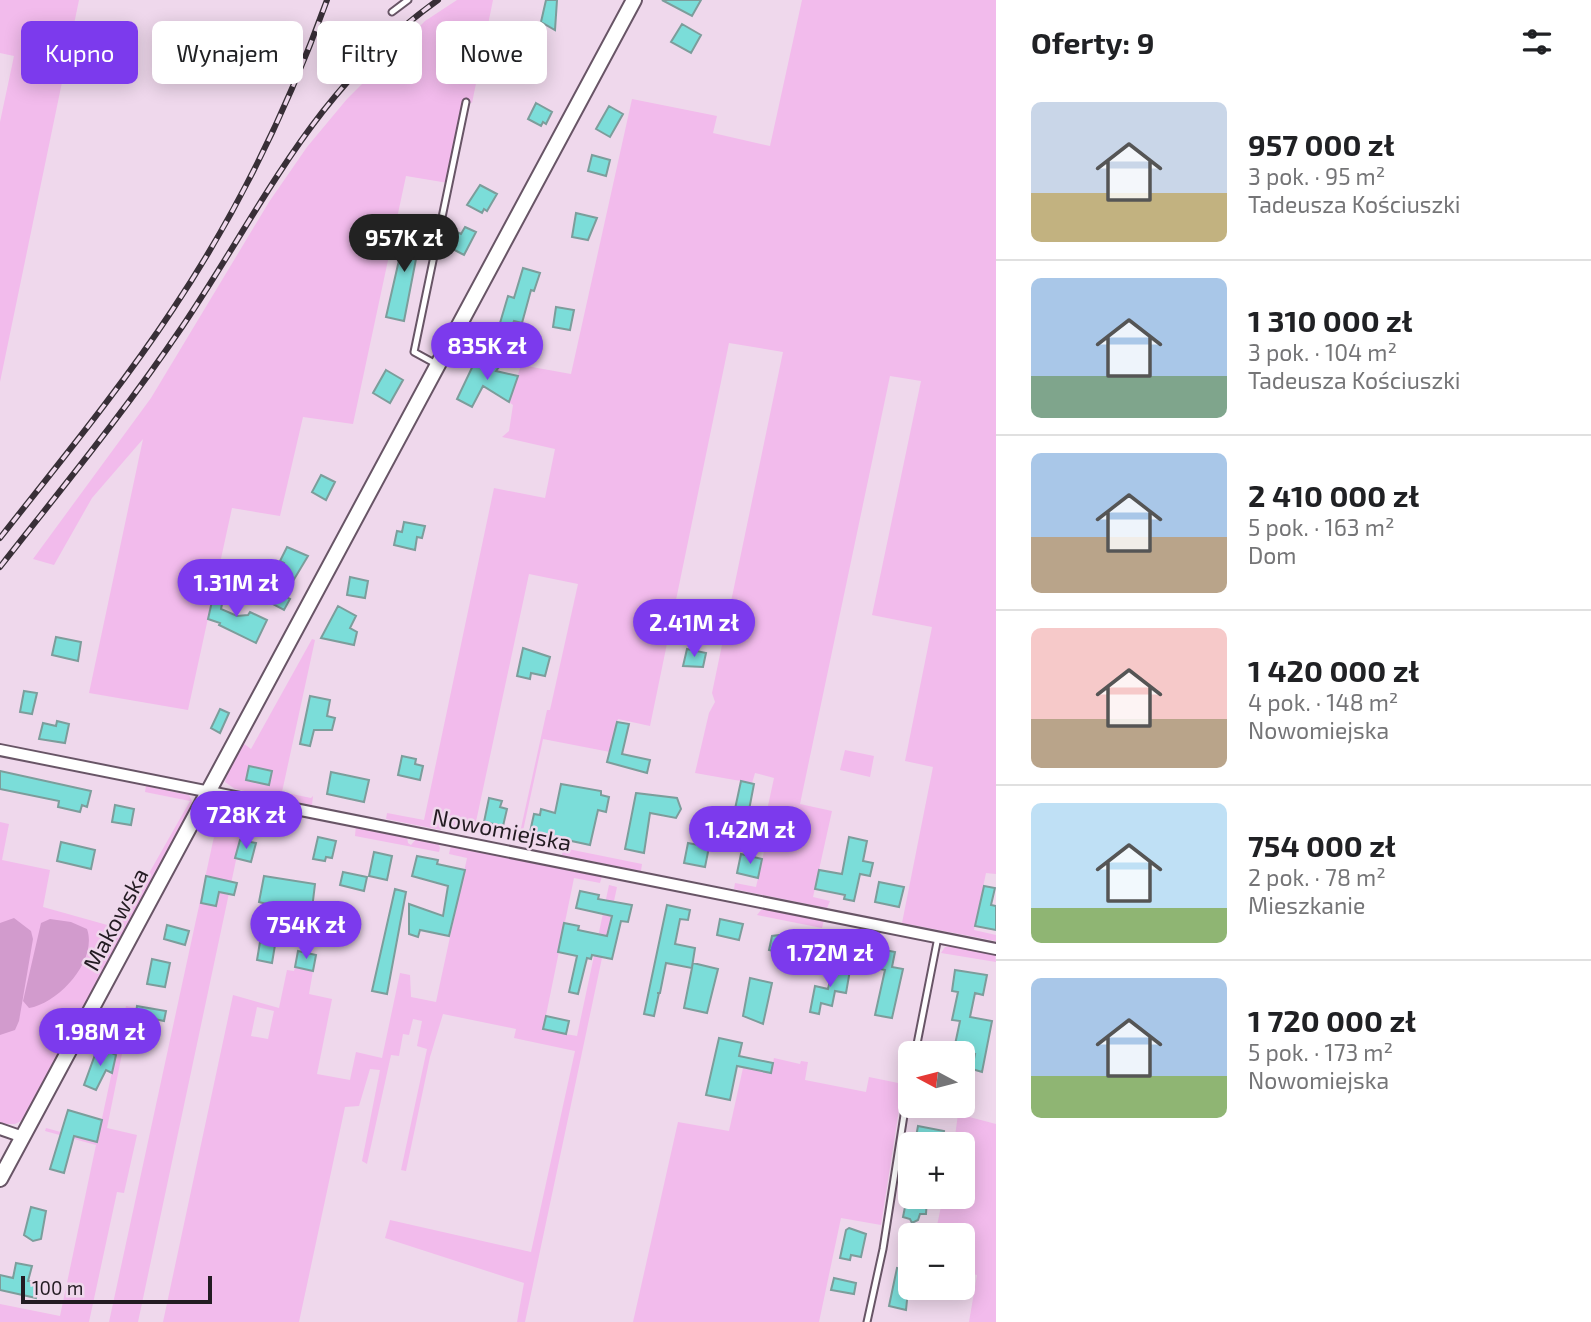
<!DOCTYPE html>
<html lang="pl">
<head>
<meta charset="utf-8">
<style>
	body { margin:0; font-family:"Exo 2",sans-serif; background:#f2f2f2; color:#202124; height:100vh; display:flex; flex-direction:column; font-size:26px; white-space:nowrap }
	* { box-sizing:border-box; margin:0 }
	p { font-size:23px; color:#757577 }
	.icon { flex:none; width:38px; height:38px; fill:none; stroke:currentColor; stroke-width:2; stroke-linecap:round; stroke-linejoin:round }
	.map { position:relative; flex:1; overflow:hidden }
	.sheet { display:flex; flex-direction:column; background:#fff; width:595px }
	.sheet>* { flex:none }
	.hud { position:absolute; left:21px; top:21px; width:665px; height:63px; display:flex; gap:14px }
	.needle { width:46px; rotate:277deg }
	.buttons { position:absolute; left:898px; top:1041px; display:grid; gap:14px }
	.buttons a { display:grid; place-items:center; width:77px; height:77px; border-radius:10px; background:#fff; box-shadow:0 4px 18px #0003; font-size:35px }
	.scale { position:absolute; left:21px; bottom:18px; width:191px; box-sizing:border-box; padding-left:7px; border:4px solid #231b22; border-top:0; font-size:19px; line-height:24px; white-space:nowrap; color:#231b22; -webkit-text-stroke:5px #efd8ec; paint-order:stroke }
	.price { position:absolute; translate:-50% -60px; padding:0 16px; border-radius:24px; background:#7c3aed; color:#fff; font-size:23px; line-height:46px; filter:drop-shadow(0 2px 4px #0008) }
	.price::after { content:''; position:absolute; left:50%; top:42px; width:21px; height:16px; margin-left:-10px; background:inherit; clip-path:polygon(0 0,100% 0,50% 100%) }
	.price.current { background:#222; color:#fff }
	ul { padding:0; list-style:none }
	li { display:flex; align-items:center; gap:21px; height:175px; padding:0 35px }
	li+li { border-top:2px solid #e0e0e0 }
	li span { display:grid; place-items:center; flex:none; width:196px; height:140px; border-radius:10px; color:#555 }
	li>.icon { margin-inline-start:auto }
	span .icon { width:84px; height:84px; fill:#fffc; stroke-width:1 }
	li b { font-size:30px }
	h2 { display:flex; justify-content:space-between; align-items:center; height:84px; padding:0 35px; font-size:30px }
	.chip { padding:0 24px; border-radius:10px; background:#fff; box-shadow:0 4px 18px #0003; font-size:24px; line-height:63px }
	.chip.current { background:#7c3aed; color:#fff }
	main { display:flex; flex:1; min-height:0 }
	.map>svg:first-child { display:block }
	.green { fill:#f2bbec; fill-rule:evenodd }
	.water { fill:#d29bcd }
	.building { fill:#7bddd9; stroke:#7c9d9b; stroke-width:2 }
	.lines { fill:none; stroke-linecap:round; stroke-linejoin:round }
	.lane-casing { stroke:#685566; stroke-width:9 }
	.street-casing { stroke:#685566; stroke-width:14 }
	.secondary-casing { stroke:#685566; stroke-width:18 }
	.lane { stroke:#fff; stroke-width:5 }
	.street { stroke:#fff; stroke-width:10 }
	.secondary { stroke:#fff; stroke-width:14 }
	.rail-casing { stroke:#382f37; stroke-width:6 }
	.rail { stroke:#efd8ec; stroke-width:3.5; stroke-dasharray:10; stroke-linecap:butt }
	.labels { text-anchor:middle; dominant-baseline:central; stroke-width:5; stroke-linejoin:round; paint-order:stroke }
	.street-label { font-size:23px; fill:#231b22; stroke:#efd8ec }
</style>
</head>
<body>
<main>
<div class="map">
<svg width="996" height="1322" viewBox="0 0 996 1322">
	<rect width="100%" height="100%" fill="#efd8ec"/>
	<!-- green -->
	<path class="green" d="M0,0H79L0,382V122L14,56L0,53Z
		M457,0H493L472,103L466,101L448,183L406,176L353,424L303,417L280,516L232,508L188,710L89,693L143,439L92,498L54,565L33,559L151,398L269,202L307,147L347,99L425,21Z
		M802,0H996V874L986,873L974,930L996,935V941L902,923L933,767L905,761L932,627L872,615L921,381L890,376L800,804L832,811L813,897L830,901L827,908L734,889L735,883L756,887L772,816L766,815L774,778L755,773L752,783L695,773L709,713L715,702L712,693L783,352L729,343L650,726L618,719L610,752L543,739L521,840L519,837L547,710H550L578,584L529,574L474,831L444,823L441,830L386,819L387,813L424,820L494,488L545,498L555,449L502,437L509,431L513,405L509,402L521,365L571,374L632,99L717,116L713,133L770,146Z
		M312,639L315,640L282,792L311,798L313,796L312,805L235,789L225,782L228,771L243,743L251,749Z
		M845,750L874,756L870,777L840,770Z
		M146,786L189,795L194,805L23,1120L15,1124H0V1021L18,1024L19,1016L0,950V822L9,824L2,860L50,870L43,907L118,928L190,801L145,792Z
		M226,804L254,807L260,811L259,815L246,813L138,1322H109L220,809L218,806Z
		M356,826L407,837L408,843L411,845L416,839L438,843L440,848L439,852L355,836Z
		M451,845L602,876L600,883L574,878L543,1030L577,1036L609,885L617,887L525,1322H517L524,1283L385,1238L390,1220L531,1252L575,1051L514,1038L516,1029L443,1014L430,1057L406,1171L401,1170L427,1049L417,1046L422,1021L413,1019L409,1035L403,1034L399,1056L391,1055L367,1164L362,1161L380,1070L370,1069L359,1106L345,1107L299,1322H163L233,995L279,1008L287,970L294,971L295,967L313,971L309,994L332,999L317,1074L350,1080L356,1052L382,1058L400,973L410,975L411,997L436,1002L467,858L449,854ZM257,1007L274,1011L268,1039L251,1036Z
		M563,848L642,864L641,871L562,855Z
		M768,909L824,920L822,928L757,915L761,910Z
		M956,946L995,954L996,962L941,953L945,947Z
		M126,1006L137,1008L134,1025L148,1027L150,1018L153,1019L151,1029L128,1024L107,1128L137,1135L124,1193L117,1192L89,1322H0V1304L60,1316L96,1145L45,1131L46,1128L97,1142Z
		M774,1058L800,1064L801,1061L808,1062L805,1080L866,1092L869,1077L903,1084L881,1225L841,1218L819,1322H633L678,1122L729,1131L743,1068L771,1073Z
		M958,1114L996,1124V1322H969L977,1275L963,1272L962,1236L935,1235L943,1197H962V1144H954Z"/>
	<!-- water -->
	<path class="water" d="M14,918L31,931L33,939L19,1021L15,1030L0,1035V923Z
		M50,919L71,922L87,929C98,960 59,1003 29,1008L23,1001L41,923Z"/>
	<!-- building -->
	<path class="building" d="M546,0H557L555,30L541,22Z
		M662,0H701L692,16Z
		M682,24L701,35L691,53L671,42Z
		M536,103L552,112L546,124L543,122L541,126L528,119Z
		M609,106L623,114L610,137L596,129Z
		M592,155L610,160L606,176L588,171Z
		M480,185L497,194L487,211L484,209L482,213L467,205Z
		M576,213L597,218L588,240L572,237Z
		M407,225L422,228L404,321L386,317Z
		M465,227L476,232L464,255L445,245L450,236L453,238L457,232L461,234Z
		M523,268L540,273L534,291L531,290L522,323L514,321L512,326L500,323L508,296L514,298Z
		M556,307L574,310L570,330L553,327Z
		M478,355L499,367L496,371L518,376L509,402L483,386L472,407L457,399Z
		M386,370L403,380L390,403L373,393Z
		M321,475L335,482L326,500L312,492Z
		M404,522L425,526L422,538L417,537L415,550L394,545L397,531L402,532Z
		M287,547L308,556L284,596L290,599L284,610L269,602L272,587L284,563L280,561Z
		M350,577L368,581L365,598L347,595Z
		M215,588L225,590L221,609L237,616L248,615L250,612L267,620L256,643L219,625L220,623L208,619Z
		M338,606L356,616L350,628L357,632L354,645L321,638Z
		M56,637L81,642L78,661L52,655Z
		M523,648L550,657L545,676L531,673L530,679L517,676Z
		M687,649L706,653L703,667L683,666Z
		M24,691L37,693L32,714L20,712Z
		M310,696L330,700L327,716L335,718L332,730H314L310,746L300,744Z
		M220,709L229,713L220,733L211,728Z
		M57,721L69,724L65,743L39,739L43,723L56,726Z
		M617,722L629,724L622,754L650,760L647,773L607,762Z
		M402,756L416,759L415,764L423,766L420,780L398,775Z
		M249,766L272,771L269,785L246,780Z
		M0,771L91,791L87,807L82,805L80,812L58,807L59,801L0,789Z
		M331,772L369,780L364,802L327,794Z
		M741,781L754,784L744,836L730,832Z
		M561,784L601,791V795L609,797L606,812L598,810L590,845L530,832L534,814L540,815L541,809L555,813Z
		M636,793L677,798L681,809L676,818L650,813L644,853L625,849Z
		M489,798L502,801L500,807L507,809L503,826L484,822Z
		M115,805L134,809L131,825L112,822Z
		M318,837L336,841L332,858L326,857L325,861L313,859Z
		M849,837L867,841L863,861L873,863L870,876L860,874L854,901L844,899L845,895L815,889L819,870L842,874Z
		M240,840L256,843L251,862L235,858Z
		M61,842L95,850L91,869L57,861Z
		M688,843L709,847L705,867L684,863Z
		M374,852L392,856L387,880L369,876Z
		M741,854L762,859L758,878L737,873Z
		M417,856L438,860L437,864L465,870L449,936L420,930L418,937L409,934V904L443,916L448,886L412,876Z
		M343,872L367,877L364,891L340,885Z
		M206,876L237,883L234,895L219,892L216,906L201,903Z
		M264,876L315,884L312,909L343,915L337,944L320,943L322,930L297,924L300,913L259,902Z
		M879,882L904,887L899,907L875,902Z
		M984,886L995,888L991,905L996,906V930L975,926Z
		M395,889L406,892L387,994L372,991Z
		M580,891L599,895L598,899L632,905L628,922L621,921L612,959L592,955L591,959L587,958L578,994L569,992L577,956L558,952L564,923L579,926L578,930L607,936L612,916L576,908Z
		M667,905L690,910L688,920L680,919L675,944L695,948L692,967L693,963L718,969L707,1013L684,1008L692,968L666,963L660,993H657H659L654,1016L644,1014Z
		M720,919L743,924L739,940L717,935Z
		M167,925L189,931L185,945L164,939Z
		M779,935L822,943L818,962L769,950L772,936Z
		M260,942L275,945L272,963L257,960Z
		M875,948L895,952L892,967L903,969L892,1018L875,1015L885,970L871,967Z
		M298,951L316,955L313,971L295,967Z
		M152,959L170,963L165,987L147,984Z
		M833,967L850,970L846,993L835,991L832,1006L821,1003L819,1014L810,1012L815,986L828,989Z
		M955,970L987,975L983,995L975,993L970,1017L992,1021L982,1072L972,1069L975,1054H953L960,1021L952,1020L958,992L952,991Z
		M750,978L772,983L763,1024L743,1016Z
		M137,1006L166,1011L164,1021L150,1018L148,1028L134,1025Z
		M546,1016L569,1021L566,1034L543,1029Z
		M719,1038L742,1043L739,1056L773,1063L771,1073L737,1066L730,1100L706,1095Z
		M104,1049L116,1055L112,1073L106,1070L96,1090L84,1085L96,1052L101,1054Z
		M68,1110L102,1120L97,1142L74,1136L64,1173L50,1169Z
		M918,1126L944,1131L942,1142L916,1137Z
		M907,1197L927,1198L926,1214H920L918,1220L912,1223L910,1219L903,1217Z
		M31,1207L46,1211L41,1239L33,1241L24,1235Z
		M849,1228L866,1234L861,1257L851,1255L850,1260L840,1258L846,1230Z
		M16,1263L32,1266L28,1281L39,1283L36,1298L0,1290V1275L13,1278Z
		M897,1268L910,1271L906,1310L889,1306Z
		M834,1278L856,1283L854,1294L831,1290Z"/>
	<g class="lines">
		<!-- lane casing -->
		<g class="lane-casing">
			<path id="lane" d="M392,12L408,0
				M436,364L414,352L466,102
				M915,1054L938,937
				M867,1322L883,1249L910,1077"/>
		</g>
		<!-- street casing -->
		<g class="street-casing">
			<path id="street" d="M0,750L996,949
				M0,1129L23,1137"/>
		</g>
		<!-- secondary casing -->
		<g class="secondary-casing">
			<path id="secondary" d="M0,1179L634,0"/>
		</g>
		<!-- lane -->
		<use href="#lane" class="lane"/>
		<!-- street -->
		<use href="#street" class="street"/>
		<!-- secondary -->
		<use href="#secondary" class="secondary"/>
		<!-- rail casing -->
		<g class="rail-casing">
			<path id="rail" d="M0,538C59,463 120,389 173,309C237,213 288,108 327,0
				M0,567C62,488 126,410 182,327C264,205 313,89 438,0"/>
		</g>
		<!-- rail -->
		<use href="#rail" class="rail"/>
	</g>
	<g class="labels">
		<!-- street labels -->
		<g class="street-label">
			<text transform="translate(502 829) rotate(11)">Nowomiejska</text>
			<text transform="translate(115 919) rotate(-62)">Makowska</text>
		</g>
	</g>
</svg>
<div class="buttons">
<a><svg class="needle" viewBox="-14 -14 28 28"><path d="M0-13l5 13h-10z" fill="#e53935"/><path d="M0 13l5-13h-10z" fill="#757577"/></svg></a>
<a>+</a>
<a>−</a>
</div>
<div class="scale">100 m</div>
<b class="price current" style="left:404px;top:274px">957K zł</b>
<b class="price" style="left:487px;top:382px">835K zł</b>
<b class="price" style="left:236px;top:619px">1.31M zł</b>
<b class="price" style="left:694px;top:659px">2.41M zł</b>
<b class="price" style="left:246px;top:851px">728K zł</b>
<b class="price" style="left:750px;top:866px">1.42M zł</b>
<b class="price" style="left:306px;top:961px">754K zł</b>
<b class="price" style="left:830px;top:989px">1.72M zł</b>
<b class="price" style="left:100px;top:1068px">1.98M zł</b>
<div class="hud">
<a class="chip current">Kupno</a>
<a class="chip">Wynajem</a>
<a class="chip">Filtry</a>
<a class="chip">Nowe</a>
</div>
</div>
<section class="sheet">
<h2>Oferty: 9<svg class="icon" aria-label="filters" viewBox="0 0 24 24"><path d="M4 7h16M4 17h16"/><circle cx="9" cy="7" r="2"/><circle cx="15" cy="17" r="2"/></svg></h2>
<ul>
<li><span style="background:linear-gradient(#c9d6e8 65%,#c2b280 0)"><svg class="icon" aria-label="home" viewBox="0 0 24 24"><path d="M3 11l9-7 9 7M6 9v11h12V9"/></svg></span><div><b>957 000 zł</b><p>3 pok. · 95 m²</p><p>Tadeusza Kościuszki</p></div></li>
<li><span style="background:linear-gradient(#a9c7e8 70%,#7fa58c 0)"><svg class="icon" aria-label="home" viewBox="0 0 24 24"><path d="M3 11l9-7 9 7M6 9v11h12V9"/></svg></span><div><b>1 310 000 zł</b><p>3 pok. · 104 m²</p><p>Tadeusza Kościuszki</p></div></li>
<li><span style="background:linear-gradient(#a9c7e8 60%,#b9a48a 0)"><svg class="icon" aria-label="home" viewBox="0 0 24 24"><path d="M3 11l9-7 9 7M6 9v11h12V9"/></svg></span><div><b>2 410 000 zł</b><p>5 pok. · 163 m²</p><p>Dom</p></div></li>
<li><span style="background:linear-gradient(#f6c9c9 65%,#b9a48a 0)"><svg class="icon" aria-label="home" viewBox="0 0 24 24"><path d="M3 11l9-7 9 7M6 9v11h12V9"/></svg></span><div><b>1 420 000 zł</b><p>4 pok. · 148 m²</p><p>Nowomiejska</p></div></li>
<li><span style="background:linear-gradient(#bfe0f5 75%,#8fb573 0)"><svg class="icon" aria-label="home" viewBox="0 0 24 24"><path d="M3 11l9-7 9 7M6 9v11h12V9"/></svg></span><div><b>754 000 zł</b><p>2 pok. · 78 m²</p><p>Mieszkanie</p></div></li>
<li><span style="background:linear-gradient(#a9c7e8 70%,#8fb573 0)"><svg class="icon" aria-label="home" viewBox="0 0 24 24"><path d="M3 11l9-7 9 7M6 9v11h12V9"/></svg></span><div><b>1 720 000 zł</b><p>5 pok. · 173 m²</p><p>Nowomiejska</p></div></li>
</ul>
</section>
</main>
</body>
</html>
